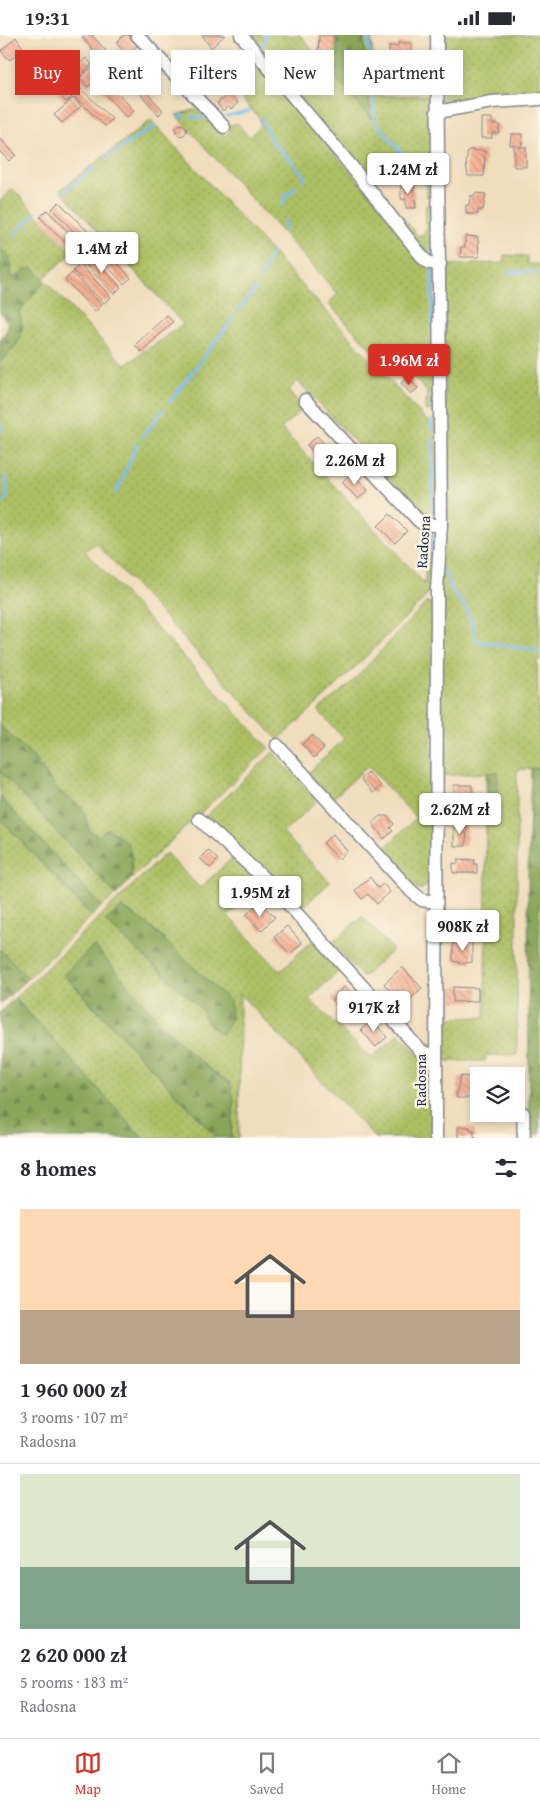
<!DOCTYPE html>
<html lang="en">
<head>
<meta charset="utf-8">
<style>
	body { margin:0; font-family:"Gentium Book Plus",serif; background:#f7f7f7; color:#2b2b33; height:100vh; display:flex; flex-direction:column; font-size:19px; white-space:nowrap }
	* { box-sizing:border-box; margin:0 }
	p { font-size:16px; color:#7c7c81 }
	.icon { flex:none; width:28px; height:28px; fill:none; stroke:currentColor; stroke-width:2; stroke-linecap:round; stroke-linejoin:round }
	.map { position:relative; height:1103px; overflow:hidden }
	.sheet { display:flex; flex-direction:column; background:#fff; flex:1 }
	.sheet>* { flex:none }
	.top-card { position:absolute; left:15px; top:15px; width:510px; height:45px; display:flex; gap:10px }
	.tools { position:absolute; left:470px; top:1032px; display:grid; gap:10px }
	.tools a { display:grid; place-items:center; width:55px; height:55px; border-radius:0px; background:#fff; box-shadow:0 2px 8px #0003; font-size:25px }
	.price { position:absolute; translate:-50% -42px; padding:0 11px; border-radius:5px; background:#fff; color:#222; font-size:16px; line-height:32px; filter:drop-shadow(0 1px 2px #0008) }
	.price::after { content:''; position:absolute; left:50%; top:30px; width:15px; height:11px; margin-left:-8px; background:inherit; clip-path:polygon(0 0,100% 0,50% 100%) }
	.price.current { background:#d93025; color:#fff }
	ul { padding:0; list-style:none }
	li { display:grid; align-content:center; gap:10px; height:265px; padding:0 20px }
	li+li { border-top:1px solid #e1e1e2 }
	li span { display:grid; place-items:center; height:155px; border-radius:0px; color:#555 }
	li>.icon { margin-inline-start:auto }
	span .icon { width:90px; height:90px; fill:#fffc; stroke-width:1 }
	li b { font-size:21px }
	h2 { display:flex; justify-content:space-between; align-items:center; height:60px; padding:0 20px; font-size:21px }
	.chip { padding:0 18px; border-radius:0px; background:#fff; box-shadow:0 2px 8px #0003; font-size:18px; line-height:45px }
	.chip.current { background:#d93025; color:#fff }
	.status { display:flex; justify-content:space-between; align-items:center; height:35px; padding:0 25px; background:#fff; direction:ltr }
	.status svg { height:14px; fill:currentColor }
	.menu { display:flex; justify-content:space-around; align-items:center; height:70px; border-top:1px solid #e1e1e2; background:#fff; font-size:14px; color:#7c7c81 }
	.menu a { display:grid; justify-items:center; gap:2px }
	.menu .current { color:#d93025 }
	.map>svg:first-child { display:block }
	.grass { fill:url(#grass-dots); stroke:#647760; fill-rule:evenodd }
	.forest { fill:url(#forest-firs); stroke:#526a5c }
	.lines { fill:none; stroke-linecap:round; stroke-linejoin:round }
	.stream { stroke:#7ebbf1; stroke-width:3 }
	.building { fill:url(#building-back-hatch) }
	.minor-casing { stroke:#85868c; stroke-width:15 }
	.minor { stroke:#fff; stroke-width:12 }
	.labels { text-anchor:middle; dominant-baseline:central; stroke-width:5; stroke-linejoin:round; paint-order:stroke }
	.street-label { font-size:15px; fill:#1b2f5e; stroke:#fcf5e5 }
</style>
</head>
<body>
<div class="status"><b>19:31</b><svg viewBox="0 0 49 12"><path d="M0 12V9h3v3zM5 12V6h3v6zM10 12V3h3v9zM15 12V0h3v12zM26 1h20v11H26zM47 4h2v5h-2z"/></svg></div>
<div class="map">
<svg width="540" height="1103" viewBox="0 0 540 1103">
	<defs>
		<pattern id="grass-dots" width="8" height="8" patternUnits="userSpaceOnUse" patternTransform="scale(1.25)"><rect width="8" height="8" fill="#acbf63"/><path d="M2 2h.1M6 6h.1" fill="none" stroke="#93a458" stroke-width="1.8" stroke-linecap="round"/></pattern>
		<pattern id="forest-firs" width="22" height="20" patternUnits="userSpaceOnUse" patternTransform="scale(1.25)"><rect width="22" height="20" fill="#89a659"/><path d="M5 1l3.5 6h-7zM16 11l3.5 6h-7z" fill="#6f884d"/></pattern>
		<pattern id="building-back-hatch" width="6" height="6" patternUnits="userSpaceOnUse" patternTransform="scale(1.25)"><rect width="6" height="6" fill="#f7b193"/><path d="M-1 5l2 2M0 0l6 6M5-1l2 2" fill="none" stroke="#c7907b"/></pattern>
	</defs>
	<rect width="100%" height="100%" fill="#fcf5e5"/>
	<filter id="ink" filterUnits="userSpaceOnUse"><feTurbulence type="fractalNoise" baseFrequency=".02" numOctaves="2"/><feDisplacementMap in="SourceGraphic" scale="10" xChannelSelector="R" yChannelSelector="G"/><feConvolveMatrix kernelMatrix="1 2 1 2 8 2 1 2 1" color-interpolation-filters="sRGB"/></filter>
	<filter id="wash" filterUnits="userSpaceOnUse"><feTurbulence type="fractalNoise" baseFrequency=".0096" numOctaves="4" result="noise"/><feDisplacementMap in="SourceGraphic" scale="20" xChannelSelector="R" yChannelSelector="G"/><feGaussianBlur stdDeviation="1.12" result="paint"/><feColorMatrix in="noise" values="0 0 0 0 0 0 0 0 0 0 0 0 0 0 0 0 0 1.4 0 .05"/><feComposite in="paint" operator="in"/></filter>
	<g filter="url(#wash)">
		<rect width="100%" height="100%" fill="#efddbb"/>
		<!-- grass -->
		<path class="grass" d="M243,0H300L371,84L363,0H371L376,61L432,60L434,161H426V150L398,117L368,140L418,201L425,198L426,170H436L433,226Z
			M440,0H537L540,16V61L448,70L442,65Z
			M256,29L434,232L435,376L425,375L427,357L389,315L379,323L328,268L338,259L176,80L199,73L224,101L231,96L226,91L237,88L249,102L260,91V84L230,51Z
			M151,85L427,386L435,385L438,485L426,486L420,477L298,346L288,356L304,373L281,393L425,549L426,494L434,495L438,499C436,520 435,543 426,562L330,657L278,705L96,508L85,516L269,713L131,844L120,801L108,794L98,802L89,795L84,777L78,770L58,755L32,721L0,691V327L9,319L23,293L19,276L45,246L125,330L183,289L60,155Z
			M13,154L72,218L43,244L33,233L13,243L11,240C12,230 10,219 0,214V166Z
			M504,220L527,221V229H540V625H537L540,733L517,735V1020H486L485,1026H444V983L485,982L486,779L494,778L498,737L440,741V541L445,487V230L504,228Z
			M427,567L432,568L431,843L430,849L421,854L415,853L381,816L416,783L368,731L332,764L308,738L344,704L318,675L350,649Z
			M273,717L317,766L283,798L330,847L300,875L205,782Z
			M0,736L116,860L102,871L0,762Z
			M0,784L92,881L28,943L0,914Z
			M166,818L200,853L232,823L260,851L228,881L280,936L313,905L340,935L309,964L371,1023L399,999L425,1027L432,1045V1103H375L240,959L239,1103H231L233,1078L230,1048C176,1014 136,958 94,911L64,940L217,1103H143L15,963ZM131,878L163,903L223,999C210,994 206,986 201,974L105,886Z
			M362,881L393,915L363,942L332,908Z"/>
		<!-- forest -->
		<path class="forest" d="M335,0H363L371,84L334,41Z
			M0,214C12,220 12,228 11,240L13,243H17L26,234L33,233L45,246L19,276C26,306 19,307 0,327V305L7,295L8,288L0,277Z
			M0,691L32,721L58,755L78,770L84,777L89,795L99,802L104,795L108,794L127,808L132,822L131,844L116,860L0,736Z
			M540,733V1099H529L528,835L531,734Z
			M498,737V771L494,778L486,779V738Z
			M0,762L102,871L92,881L0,784Z
			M122,872L147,889L230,966L231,983L223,999C210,994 207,986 201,974L105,886Z
			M94,911C136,958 176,1014 230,1048L234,1064L231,1103H217L64,939Z
			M0,914L28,943L0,969Z
			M15,963L143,1103H0V977Z"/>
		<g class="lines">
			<!-- stream -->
			<path class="stream" d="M368,0L375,86L431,154V160
				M260,16L266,0
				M179,81H184
				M226,81L249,76
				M192,82L206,83
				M262,84L270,104L305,141L304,145
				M106,123L155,91
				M65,156L93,133
				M283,170L285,161L296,152
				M285,185V195
				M13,201L36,178
				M431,203L432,172
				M431,211L432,221
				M508,237H540
				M260,243L271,218
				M239,275L255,254
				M433,336L432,236H435
				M169,368L233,283
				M432,374L433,348
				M431,386V394
				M0,388L1,396
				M142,402L163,375
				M432,404V483
				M116,458L137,410
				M0,469L7,462L6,441
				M431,523L432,497
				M444,535L454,560L462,566L473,589L475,604L481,607L540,616"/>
		</g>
		<g id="blocks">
			<!-- building -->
			<path class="building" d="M84,0H92L106,16L99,22L82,2Z
				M124,0H129L138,10L127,20L116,8Z
				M202,0H225L211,13Z
				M319,0H335V18H318Z
				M16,2L23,13L10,25L1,16Z
				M398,8H411V17H406V29H400L399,33H389V11H398Z
				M230,16L237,24L241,21L247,28L233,39L221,24Z
				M196,21L209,35L199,45L187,30Z
				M47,22L61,37L49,47L46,44L43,47L40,43L43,40L35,33Z
				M86,23L92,29L79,42L73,35Z
				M158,30L164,36L158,42L152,35Z
				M93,31L101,39L88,52L80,43Z
				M104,42L134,76L126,83L97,49Z
				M62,52L72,62L66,67L57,57Z
				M80,53L112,84L105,91L73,60Z
				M145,56L163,75L159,80L141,60Z
				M229,58L238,68L231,74L228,71L223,76L217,69Z
				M73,63L81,71L62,88L54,80Z
				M481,83H492V89H499V98H492V103H481Z
				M175.5 95a5.5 5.5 0 1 1 11 0a5.5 5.5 0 1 1-11 0Z
				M511,99H522V110L519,112H526V132H514V110H510Z
				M0,103L16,120L9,126L0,117Z
				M468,115L485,116L484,141H468L466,128Z
				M401,148H413L416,173H406V164H401Z
				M475,158L486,159L483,175H478V179H466V170H469L470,161H475Z
				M59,167L90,199L83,206L52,174Z
				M47,175L78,207L71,214L40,182Z
				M465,201L478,202L479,222H460L461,212H465Z
				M101,211L131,243L124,249L94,217Z
				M90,220L121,252L114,259L83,227Z
				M80,229L111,262L104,268L73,236Z
				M72,238L102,270L95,277L65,245Z
				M167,280L173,287L141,317L135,310Z
				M408,342L418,353L411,359L401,348Z
				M317,401L333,419L320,431L314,424L317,421L307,410Z
				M352,438L368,455L358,464L342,447Z
				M390,479L407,496L395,508L378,491Z
				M313,700L324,713L314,723L302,709Z
				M368,737L381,751L373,758L361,744Z
				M454,750H472V771H454Z
				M380,781H387L394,789L390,793L393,796L384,804L372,788Z
				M458,788L467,789L466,811H454V789Z
				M333,799L347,816L339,824L323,808Z
				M208,815L218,825L210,833L200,823Z
				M458,824L475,825L474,829H477V838H453V828L458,829Z
				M370,842L378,853L383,849L390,857L377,869L368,859L362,864L355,855Z
				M255,871L261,877L265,873L275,882L261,896L246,880Z
				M287,891L302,908L290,919L274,902Z
				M459,906L472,908V927L459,929V927L453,926V908H459Z
				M402,932L422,953L410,964L406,959L399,965L384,949Z
				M344,952L359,968L348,978L340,970L338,972L331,965Z
				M453,952L478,953V966L453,967Z
				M372,985L387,1002L376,1012L361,995Z
				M460,1041L474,1042L473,1063H456Z
				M458,1092H470V1094L474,1095V1101L478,1103H458Z"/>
		</g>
	</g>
	<g filter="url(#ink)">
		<use href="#blocks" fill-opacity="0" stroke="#85868c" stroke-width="1"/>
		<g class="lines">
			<!-- minor casing -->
			<g class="minor-casing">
				<path id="minor" d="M137,0L224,92
					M241,0L348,127L424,224L429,228L440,229
					M437,77L492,67L540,64
					M305,365L419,486L425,490H441
					M277,710L411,856L422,865L436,867
					M199,784L271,850L421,1016L436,1022
					M523,1078L524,1103
					M436,1103L437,554L441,490L437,0"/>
			</g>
			<!-- minor -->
			<use href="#minor" class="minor"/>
		</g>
	</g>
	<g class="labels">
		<!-- street labels -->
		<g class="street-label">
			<text transform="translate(423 507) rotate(-86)">Radosna</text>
			<text transform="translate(420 1045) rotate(-90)">Radosna</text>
		</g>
	</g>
</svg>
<div class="tools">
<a><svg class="icon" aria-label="layers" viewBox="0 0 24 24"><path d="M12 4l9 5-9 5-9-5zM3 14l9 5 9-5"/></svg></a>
</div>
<b class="price" style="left:408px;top:160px">1.24M zł</b>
<b class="price" style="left:102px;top:239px">1.4M zł</b>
<b class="price current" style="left:409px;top:351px">1.96M zł</b>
<b class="price" style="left:355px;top:451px">2.26M zł</b>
<b class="price" style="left:460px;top:800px">2.62M zł</b>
<b class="price" style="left:260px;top:883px">1.95M zł</b>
<b class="price" style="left:463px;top:917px">908K zł</b>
<b class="price" style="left:374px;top:998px">917K zł</b>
<div class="top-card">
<a class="chip current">Buy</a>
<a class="chip">Rent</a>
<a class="chip">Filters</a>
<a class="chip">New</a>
<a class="chip">Apartment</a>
</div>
</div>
<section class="sheet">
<h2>8 homes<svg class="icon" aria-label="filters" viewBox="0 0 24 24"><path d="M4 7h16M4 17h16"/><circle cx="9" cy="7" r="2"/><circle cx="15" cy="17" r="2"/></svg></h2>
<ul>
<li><span style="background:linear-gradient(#ffd9b3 65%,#b9a48a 0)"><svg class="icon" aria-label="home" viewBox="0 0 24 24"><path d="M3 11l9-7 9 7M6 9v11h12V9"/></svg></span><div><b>1 960 000 zł</b><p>3 rooms · 107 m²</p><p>Radosna</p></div></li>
<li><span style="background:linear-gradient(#dfe7d0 60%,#7fa58c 0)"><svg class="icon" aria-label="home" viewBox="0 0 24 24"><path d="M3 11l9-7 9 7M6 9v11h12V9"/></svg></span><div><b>2 620 000 zł</b><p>5 rooms · 183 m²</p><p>Radosna</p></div></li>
</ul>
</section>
<nav class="menu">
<a class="current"><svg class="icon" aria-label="map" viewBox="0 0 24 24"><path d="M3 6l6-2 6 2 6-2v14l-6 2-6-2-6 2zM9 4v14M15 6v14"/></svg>Map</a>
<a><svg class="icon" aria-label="saved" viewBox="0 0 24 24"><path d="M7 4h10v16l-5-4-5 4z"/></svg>Saved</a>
<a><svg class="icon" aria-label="home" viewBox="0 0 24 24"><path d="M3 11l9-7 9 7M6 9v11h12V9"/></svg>Home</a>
</nav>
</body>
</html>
